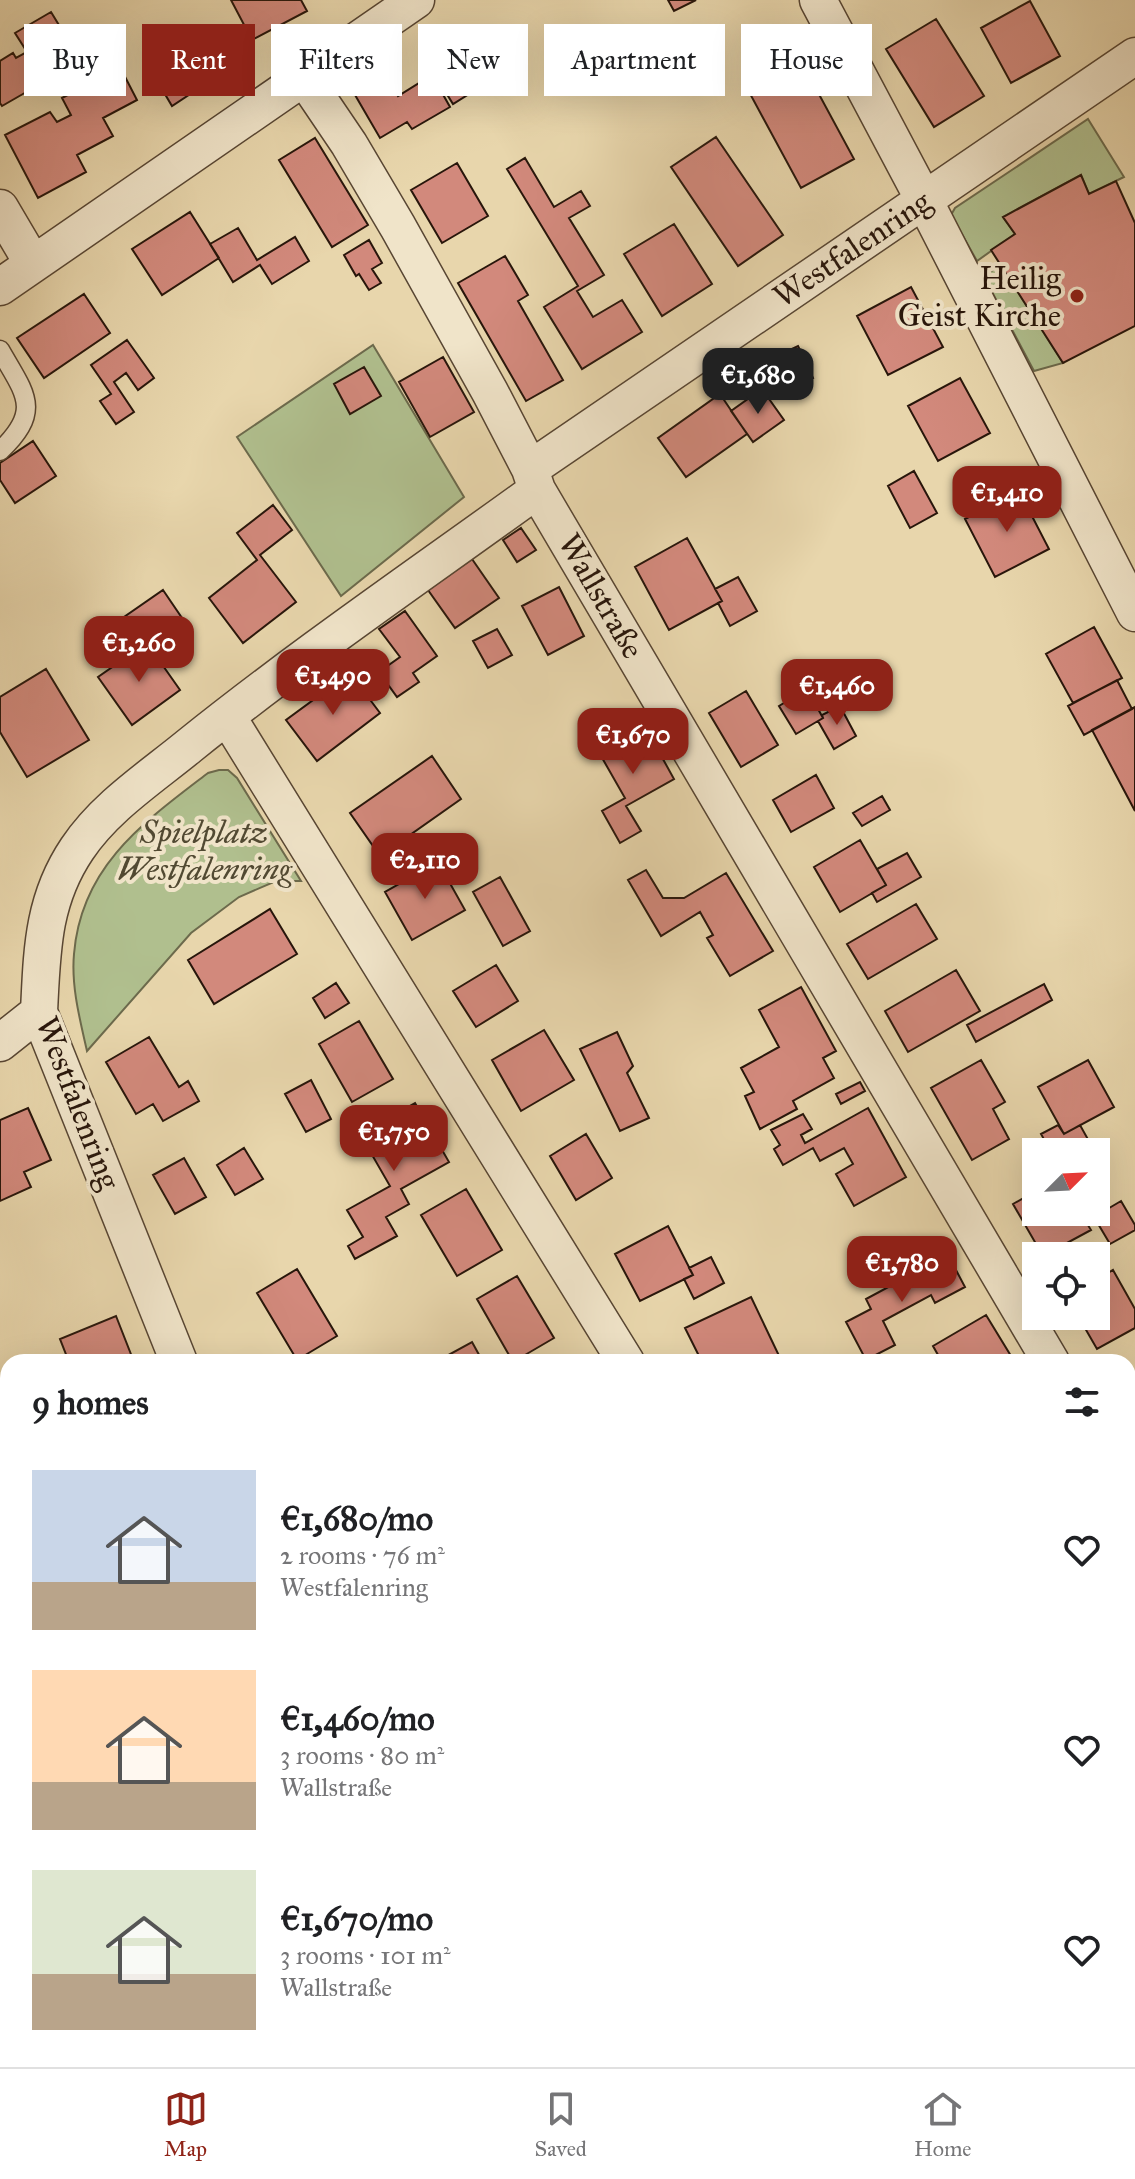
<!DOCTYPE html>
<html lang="en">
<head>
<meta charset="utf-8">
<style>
	body { margin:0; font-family:"IM FELL Great Primer",serif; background:#f6f6f6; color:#202124; height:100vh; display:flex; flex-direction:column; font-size:30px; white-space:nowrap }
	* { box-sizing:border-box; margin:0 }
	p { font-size:26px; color:#757577 }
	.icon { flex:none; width:44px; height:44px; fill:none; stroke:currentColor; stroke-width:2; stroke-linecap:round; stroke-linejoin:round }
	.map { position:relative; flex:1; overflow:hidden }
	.sheet { position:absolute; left:0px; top:1354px; width:1136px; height:714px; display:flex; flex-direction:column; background:#fff; border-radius:24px 24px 0 0; box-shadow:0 8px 32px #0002 }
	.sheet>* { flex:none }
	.guide { position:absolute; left:24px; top:24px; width:1088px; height:72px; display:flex; gap:16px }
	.needle { width:52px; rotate:66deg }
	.tools { position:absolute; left:1022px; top:1138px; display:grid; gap:16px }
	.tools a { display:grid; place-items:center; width:88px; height:88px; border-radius:0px; background:#fff; box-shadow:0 8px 32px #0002; font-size:40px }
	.price { position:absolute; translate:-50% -68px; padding:0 18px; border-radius:16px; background:#8f2418; color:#fff; font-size:26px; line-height:52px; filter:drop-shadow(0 2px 4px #0008) }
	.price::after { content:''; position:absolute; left:50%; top:48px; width:24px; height:18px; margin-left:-12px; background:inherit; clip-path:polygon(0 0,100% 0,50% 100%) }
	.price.active { background:#222; color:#fff }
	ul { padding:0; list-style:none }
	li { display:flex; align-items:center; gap:24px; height:200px; padding:0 32px }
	li span { display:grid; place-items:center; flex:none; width:224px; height:160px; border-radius:0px; color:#555 }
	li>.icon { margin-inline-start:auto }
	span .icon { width:96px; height:96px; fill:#fffc; stroke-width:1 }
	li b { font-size:34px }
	h2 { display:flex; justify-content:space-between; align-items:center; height:96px; padding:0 32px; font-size:34px }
	.pill { padding:0 28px; border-radius:0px; background:#fff; box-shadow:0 8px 32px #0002; font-size:28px; line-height:72px }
	.pill.active { background:#8f2418; color:#fff }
	.tab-bar { display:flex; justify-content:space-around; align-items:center; height:112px; border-top:2px solid #e0e0e0; background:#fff; font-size:22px; color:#757577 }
	.tab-bar a { display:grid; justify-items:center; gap:4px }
	.tab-bar .active { color:#8f2418 }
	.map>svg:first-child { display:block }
	.green { fill:#b0bf8e; stroke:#6c6a4c; stroke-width:2 }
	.building { fill:#d2897c; stroke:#28160b; stroke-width:2 }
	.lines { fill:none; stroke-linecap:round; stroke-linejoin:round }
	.service-casing { stroke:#584633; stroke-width:21 }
	.minor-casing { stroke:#584633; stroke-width:39 }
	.tertiary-casing { stroke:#584633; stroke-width:47 }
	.service { stroke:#f0e4c9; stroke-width:18 }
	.minor { stroke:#f0e4c9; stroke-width:36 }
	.tertiary { stroke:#f0e4c9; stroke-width:44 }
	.poi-dot { fill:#8f2418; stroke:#f0e4c9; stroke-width:3 }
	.labels { text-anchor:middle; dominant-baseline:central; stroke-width:8; stroke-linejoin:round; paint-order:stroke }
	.street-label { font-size:32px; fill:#28160b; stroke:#f0e4c9 }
	.poi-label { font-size:32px; fill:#28160b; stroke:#f0e4c9; text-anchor:end }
	.park-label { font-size:32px; font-style:italic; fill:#514932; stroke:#f0e4c9 }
</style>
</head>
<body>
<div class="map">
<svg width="1135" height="2067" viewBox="0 0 1135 2067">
	<rect width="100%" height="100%" fill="#e8d6ac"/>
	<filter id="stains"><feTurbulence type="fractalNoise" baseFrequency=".0025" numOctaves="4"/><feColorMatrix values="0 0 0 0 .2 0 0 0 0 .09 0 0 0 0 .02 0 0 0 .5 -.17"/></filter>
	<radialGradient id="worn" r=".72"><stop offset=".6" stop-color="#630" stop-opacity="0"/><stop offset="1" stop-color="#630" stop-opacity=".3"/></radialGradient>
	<!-- green -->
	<path class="green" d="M1088,119L1124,177L1089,194L1081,175L1003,217L1015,234L977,261L951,215L955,208Z
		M1001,266L1063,363L1034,371L983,275Z
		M373,345L464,497L341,596L237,437Z
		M219,770H228L237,778L301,881H276L239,897L191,933L87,1051C80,1020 71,986 74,954C81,866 144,822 208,773Z
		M552,2060H732L737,2067H556Z"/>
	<!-- building -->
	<path class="building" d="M231,0H301L307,11L252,40Z
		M668,0H696L674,11Z
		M1030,1L1060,56L1011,83L981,28Z
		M51,12L68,40L30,62L42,83L2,106L0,103V61L13,53L16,58L27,52L15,33Z
		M936,19L984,96L934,127L886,49Z
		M187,34L213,79L172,106L146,62Z
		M469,58L485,84L453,104L437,78Z
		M801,61L854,159L801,188L748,90Z
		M120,67L137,100L103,118L113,136L77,155L86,172L38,198L5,135L50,112L57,122L71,115L62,98Z
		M382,69L398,96L432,75L450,107L412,129L407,122L380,138L351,88Z
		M716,137L783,235L738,266L671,167Z
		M315,138L368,225L332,247L279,160Z
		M525,158L554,207L581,191L590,206L569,218L604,275L577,291L593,317L622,300L642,332L582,369L544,307L578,286L507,169Z
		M457,163L488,216L442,243L411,190Z
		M1081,175L1089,194L1116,181L1135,223V326L1063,363L991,250L1015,234L1003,217Z
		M190,212L219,258L162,295L132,249Z
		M674,224L712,284L662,316L624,254Z
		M238,228L257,260L295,237L309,261L272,284L260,265L233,282L210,244Z
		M369,240L382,263L372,269L381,283L369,290L359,274L356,276L344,255Z
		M505,256L528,295L518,301L563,380L526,401L458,283Z
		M911,287L943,347L888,375L857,316Z
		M84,294L110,333L44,378L17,338Z
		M127,340L154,378L138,390L126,373L114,382L134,412L116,424L100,401L111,394L91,365Z
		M798,346L813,378L783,392L768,360Z
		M443,357L474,412L430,437L399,382Z
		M364,367L381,396L350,414L334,384Z
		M960,378L990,433L938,461L908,406Z
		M762,389L784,420L753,442L731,411Z
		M720,394L747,434L686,477L658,438Z
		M33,441L56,476L15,503L0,480V463Z
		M914,471L937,513L910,528L888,486Z
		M1019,491L1049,549L995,577L965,519Z
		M273,505L292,530L260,555L296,602L243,643L209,598L257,560L237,533Z
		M521,528L536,550L517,562L503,540Z
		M687,538L722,601L669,630L635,567Z
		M472,559L499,598L455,628L428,590Z
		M738,577L757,611L730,626L718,603L722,601L715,589Z
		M559,587L584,636L548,655L522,606Z
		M163,590L182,618L143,645L124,617Z
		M405,611L437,656L413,673L419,682L397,697L379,672L400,657L379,629Z
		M1094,627L1122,678L1073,703L1046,654Z
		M497,629L512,655L488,668L473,641Z
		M147,643L180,690L132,725L98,677Z
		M46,669L89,740L27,777L0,732V697Z
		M350,673L380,713L317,761L286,720Z
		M1117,680L1132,709L1084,735L1068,706Z
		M807,689L823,718L796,734L779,706Z
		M746,691L778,745L741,767L709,713Z
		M840,706L856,736L834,749L818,721L823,718L822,715Z
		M1135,707V811L1092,730Z
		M643,723L674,779L626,806L641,831L620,843L602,811L625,798L597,749Z
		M432,756L461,799L380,856L350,813Z
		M816,775L834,808L791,832L773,800Z
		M882,796L890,810L862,826L853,813Z
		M860,840L886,885L840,912L814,867Z
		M907,853L921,877L877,902L872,893L886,885L877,869Z
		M438,862L465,910L412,940L385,892Z
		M646,870L663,898H684L726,873L773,951L730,976L707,938L713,935L700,912L661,936L628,880Z
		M500,877L530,931L503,946L473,892Z
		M916,904L937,939L868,979L847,944Z
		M270,909L297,954L214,1004L188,960Z
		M496,965L518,1001L476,1027L453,991Z
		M956,970L980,1011L908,1052L885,1011Z
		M336,983L349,1003L325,1018L313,998Z
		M1044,984L1052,1000L976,1042L967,1025Z
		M801,987L836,1051L823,1058L834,1078L793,1101L797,1109L760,1129L745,1096L754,1092L741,1068L779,1047L759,1010Z
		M359,1021L393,1079L352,1102L319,1044Z
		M544,1030L574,1080L521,1111L492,1060Z
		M617,1032L633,1066L627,1073L649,1118L620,1131L580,1049Z
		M149,1037L179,1087L188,1081L199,1101L163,1121L153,1104L136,1114L106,1062Z
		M981,1060L1005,1102L993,1109L1009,1139L972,1160L931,1088Z
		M1088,1060L1114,1107L1064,1134L1038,1087Z
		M311,1080L331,1119L306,1132L285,1094Z
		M860,1082L865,1091L841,1104L836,1094Z
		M415,1103L449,1162L401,1189L409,1204L386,1217L397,1236L355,1259L348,1246L363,1237L347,1210L390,1186L360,1134Z
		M28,1108L51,1160L24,1172L31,1187L0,1201V1120Z
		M868,1108L906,1177L854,1206L836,1174L853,1164L844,1148L820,1161L813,1148L783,1165L774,1149L780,1145L771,1130L803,1114L812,1129L801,1135L805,1143Z
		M1058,1125L1064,1134L1080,1125L1095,1152H1051L1041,1134Z
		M586,1134L612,1178L576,1200L550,1156Z
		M244,1148L263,1179L235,1195L217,1165Z
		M184,1158L206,1197L175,1214L153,1175Z
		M466,1189L502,1250L457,1276L421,1215Z
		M1036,1191V1212H1080L1091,1230L1043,1256L1013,1204Z
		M1121,1201L1135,1225V1230L1110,1244L1094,1217Z
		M668,1226L693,1275L640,1301L615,1254Z
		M948,1255L965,1287L935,1303L931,1295L883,1321L895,1345L866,1360L846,1322L871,1309L866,1299Z
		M711,1257L724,1283L694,1299L684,1279L693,1275L689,1268Z
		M297,1269L337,1336L297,1360L257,1293Z
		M1113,1270L1135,1309V1328L1097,1349L1078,1316H1096V1280Z
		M517,1276L554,1338L513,1362L477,1299Z
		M751,1297L782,1362H702L685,1328Z
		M986,1315L1011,1356L1001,1362H942L933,1346Z
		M116,1316L134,1362H69L60,1339Z
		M472,1342L483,1362H442L441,1359Z
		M1128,1735L1131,1740L1135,1738V1785L1131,1777L1128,1778Z
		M0,1862L8,1874V1935L6,1936L0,1927Z
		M1131,1923L1135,1930V2019L1128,2023V1925Z
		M110,2060H141L132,2067H115Z
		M141,2060H191L194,2064L190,2067H132Z
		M349,2060H393L383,2067H375L372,2063L366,2067H354Z
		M911,2060H969L958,2067H915Z"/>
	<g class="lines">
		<!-- service casing -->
		<g class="service-casing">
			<path id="service" d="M0,350C25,394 43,410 0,451"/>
		</g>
		<!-- minor casing -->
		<g class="minor-casing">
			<path id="minor" d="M818,0L924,200L1135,613
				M303,76L349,144L398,227L490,392L530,469L537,490L1051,1362
				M0,208L33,264
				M0,287L416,0
				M530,469L1135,56
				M227,716L626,1362
				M0,1043L39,1012
				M179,1362L39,1012C42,952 42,901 77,849C105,807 150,778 189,746C301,656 421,574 537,490
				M0,1455L8,1457
				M1128,1494L1135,1505
				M1128,1570L1135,1569
				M0,1802L8,1801
				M1128,1905L1135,1901
				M509,2060L521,2067
				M1053,2060L1058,2067"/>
		</g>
		<!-- tertiary casing -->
		<g class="tertiary-casing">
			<path id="tertiary" d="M0,1995L8,2006
				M49,2060L55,2067"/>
		</g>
		<!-- service -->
		<use href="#service" class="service"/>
		<!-- minor -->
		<use href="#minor" class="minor"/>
		<!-- tertiary -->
		<use href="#tertiary" class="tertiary"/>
	</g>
	<!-- markers -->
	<circle class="poi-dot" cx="1077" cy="296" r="8"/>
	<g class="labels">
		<!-- street labels -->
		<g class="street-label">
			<text transform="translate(852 249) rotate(-34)">Westfalenring</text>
			<text transform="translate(601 596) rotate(60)">Wallstraße</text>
			<text transform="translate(78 1103) rotate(69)">Westfalenring</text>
		</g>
		<!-- poi labels -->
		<g class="poi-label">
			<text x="1061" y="278">Heilig<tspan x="1061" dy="37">Geist Kirche</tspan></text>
		</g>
		<!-- park labels -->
		<g class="park-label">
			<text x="204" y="832">Spielplatz<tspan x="204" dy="37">Westfalenring</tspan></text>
		</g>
	</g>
	<rect width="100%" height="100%" filter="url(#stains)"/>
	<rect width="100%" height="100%" fill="url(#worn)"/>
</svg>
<div class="tools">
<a><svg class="needle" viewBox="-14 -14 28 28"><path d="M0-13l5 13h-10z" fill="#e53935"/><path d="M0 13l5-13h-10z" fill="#757577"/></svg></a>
<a><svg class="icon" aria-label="locate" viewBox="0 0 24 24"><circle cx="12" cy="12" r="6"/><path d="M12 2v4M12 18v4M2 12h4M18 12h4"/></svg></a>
</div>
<b class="price active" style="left:758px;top:416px">€1,680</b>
<b class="price" style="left:1007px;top:534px">€1,410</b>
<b class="price" style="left:139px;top:684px">€1,260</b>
<b class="price" style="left:333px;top:717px">€1,490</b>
<b class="price" style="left:837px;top:727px">€1,460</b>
<b class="price" style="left:633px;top:776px">€1,670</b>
<b class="price" style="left:425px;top:901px">€2,110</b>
<b class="price" style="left:394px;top:1173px">€1,750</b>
<b class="price" style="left:902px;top:1304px">€1,780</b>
<div class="guide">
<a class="pill">Buy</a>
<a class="pill active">Rent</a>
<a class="pill">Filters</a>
<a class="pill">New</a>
<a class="pill">Apartment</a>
<a class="pill">House</a>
</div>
<section class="sheet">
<h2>9 homes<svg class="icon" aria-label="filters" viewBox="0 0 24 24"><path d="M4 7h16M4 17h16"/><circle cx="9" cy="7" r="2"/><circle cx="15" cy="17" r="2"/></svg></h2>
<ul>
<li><span style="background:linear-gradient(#c9d6e8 70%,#b9a48a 0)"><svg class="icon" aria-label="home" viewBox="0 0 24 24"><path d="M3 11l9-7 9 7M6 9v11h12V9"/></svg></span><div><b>€1,680/mo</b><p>2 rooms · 76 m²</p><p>Westfalenring</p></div><svg class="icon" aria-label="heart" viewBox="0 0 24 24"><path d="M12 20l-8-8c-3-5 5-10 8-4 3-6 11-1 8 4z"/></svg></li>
<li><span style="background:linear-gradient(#ffd9b3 70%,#b9a48a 0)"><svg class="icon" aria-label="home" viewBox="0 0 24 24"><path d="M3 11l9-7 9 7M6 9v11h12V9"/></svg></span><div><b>€1,460/mo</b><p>3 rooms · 80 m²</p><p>Wallstraße</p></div><svg class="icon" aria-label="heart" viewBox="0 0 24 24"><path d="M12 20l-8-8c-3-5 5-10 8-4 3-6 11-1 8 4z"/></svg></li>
<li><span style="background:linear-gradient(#dfe7d0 65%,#b9a48a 0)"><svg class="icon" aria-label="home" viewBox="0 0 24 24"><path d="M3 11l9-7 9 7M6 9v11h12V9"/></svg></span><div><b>€1,670/mo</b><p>3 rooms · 101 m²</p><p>Wallstraße</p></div><svg class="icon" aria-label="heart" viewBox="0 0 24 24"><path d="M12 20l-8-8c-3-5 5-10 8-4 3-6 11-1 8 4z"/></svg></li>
</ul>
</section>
</div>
<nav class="tab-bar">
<a class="active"><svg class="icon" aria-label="map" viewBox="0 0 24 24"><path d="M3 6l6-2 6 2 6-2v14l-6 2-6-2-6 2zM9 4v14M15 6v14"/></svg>Map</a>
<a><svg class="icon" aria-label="saved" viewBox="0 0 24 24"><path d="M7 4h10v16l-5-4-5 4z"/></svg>Saved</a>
<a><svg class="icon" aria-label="home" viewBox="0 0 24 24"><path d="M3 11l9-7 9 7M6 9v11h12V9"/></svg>Home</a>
</nav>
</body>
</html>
